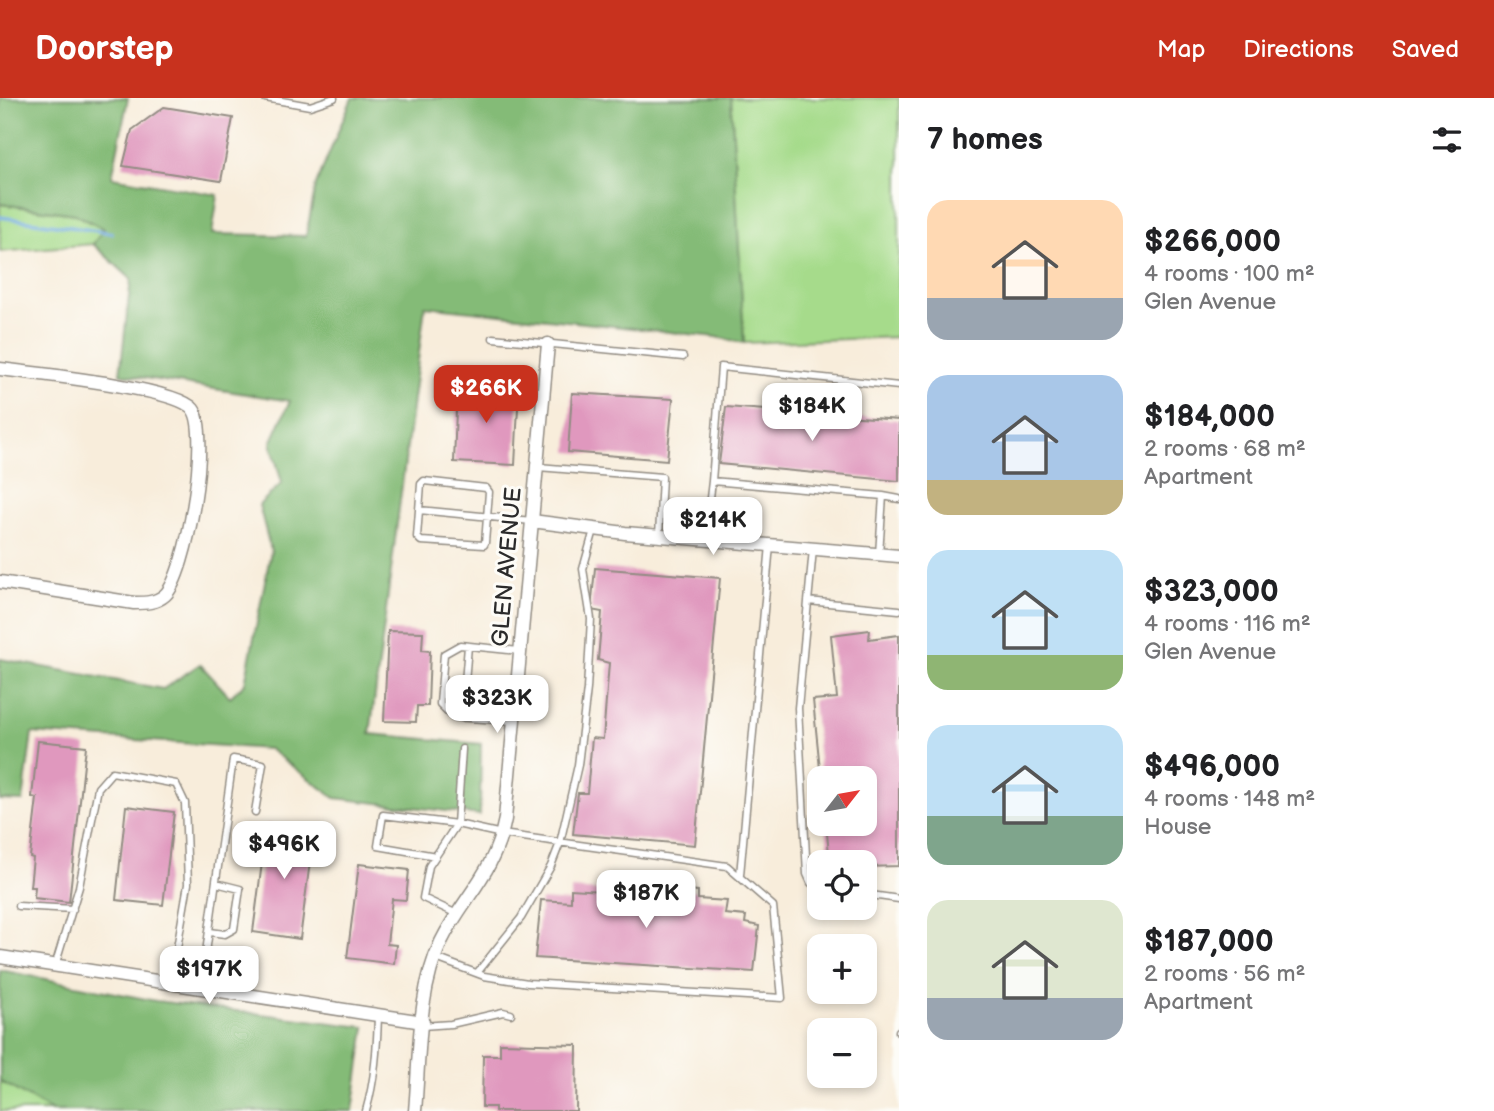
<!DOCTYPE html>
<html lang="en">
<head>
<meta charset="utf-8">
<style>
	body { margin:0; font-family:"Balsamiq Sans",sans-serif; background:#f2f2f2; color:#202124; height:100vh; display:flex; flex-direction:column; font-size:26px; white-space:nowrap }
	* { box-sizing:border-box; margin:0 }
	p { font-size:23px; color:#757577 }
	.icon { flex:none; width:38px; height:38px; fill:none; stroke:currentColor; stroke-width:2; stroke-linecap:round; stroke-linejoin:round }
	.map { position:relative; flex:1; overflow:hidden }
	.side { display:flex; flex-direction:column; background:#fff; width:595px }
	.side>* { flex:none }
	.needle { width:46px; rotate:59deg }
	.buttons { position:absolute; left:807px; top:668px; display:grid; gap:14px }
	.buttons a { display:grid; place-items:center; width:70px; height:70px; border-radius:14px; background:#fff; box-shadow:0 4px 10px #0003; font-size:35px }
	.price { position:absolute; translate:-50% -60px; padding:0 16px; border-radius:14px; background:#fff; color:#222; font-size:23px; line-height:46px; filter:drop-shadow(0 2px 4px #0008) }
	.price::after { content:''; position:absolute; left:50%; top:42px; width:21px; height:16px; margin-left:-10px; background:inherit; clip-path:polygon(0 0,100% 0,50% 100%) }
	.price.current { background:#c8321e; color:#fff }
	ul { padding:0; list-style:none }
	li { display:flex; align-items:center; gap:21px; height:175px; padding:0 28px }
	li span { display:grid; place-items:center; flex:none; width:196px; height:140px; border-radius:21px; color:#555 }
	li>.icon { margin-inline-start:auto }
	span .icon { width:84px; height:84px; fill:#fffc; stroke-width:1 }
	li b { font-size:30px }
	h2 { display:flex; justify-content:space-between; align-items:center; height:84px; padding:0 28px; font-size:30px }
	header { display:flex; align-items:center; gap:42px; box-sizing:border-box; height:98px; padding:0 35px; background:#c8321e; color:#fff }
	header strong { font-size:33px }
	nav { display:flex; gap:38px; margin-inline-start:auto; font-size:24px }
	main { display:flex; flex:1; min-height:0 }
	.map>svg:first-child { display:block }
	.green { fill:#a6db8b; stroke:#68835b; stroke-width:2 }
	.forest { fill:#84bb77; stroke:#587351; stroke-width:2 }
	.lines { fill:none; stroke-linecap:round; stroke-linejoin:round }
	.stream { stroke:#73ace3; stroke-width:3.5 }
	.building { fill:#e098be }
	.lane-casing { stroke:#928c83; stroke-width:9 }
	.street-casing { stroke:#928c83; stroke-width:15 }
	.lane { stroke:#fff; stroke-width:6 }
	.street { stroke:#fff; stroke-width:12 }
	.labels { text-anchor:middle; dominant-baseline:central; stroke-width:6; stroke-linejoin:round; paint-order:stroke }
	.street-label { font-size:23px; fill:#2b2b2b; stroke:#fdfcf7 }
</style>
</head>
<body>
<header>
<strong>Doorstep</strong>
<nav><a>Map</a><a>Directions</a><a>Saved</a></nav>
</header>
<main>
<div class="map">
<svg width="899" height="1013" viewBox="0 0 899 1013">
	<rect width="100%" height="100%" fill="#fdfcf7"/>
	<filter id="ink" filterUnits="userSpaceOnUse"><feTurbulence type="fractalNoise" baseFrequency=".0143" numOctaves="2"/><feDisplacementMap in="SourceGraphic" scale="14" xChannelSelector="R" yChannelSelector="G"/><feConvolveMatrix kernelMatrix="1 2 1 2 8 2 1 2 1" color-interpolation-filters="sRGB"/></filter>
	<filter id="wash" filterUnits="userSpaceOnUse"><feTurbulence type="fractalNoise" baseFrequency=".00686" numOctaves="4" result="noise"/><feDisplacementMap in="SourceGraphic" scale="28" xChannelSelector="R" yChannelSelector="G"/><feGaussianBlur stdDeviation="1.57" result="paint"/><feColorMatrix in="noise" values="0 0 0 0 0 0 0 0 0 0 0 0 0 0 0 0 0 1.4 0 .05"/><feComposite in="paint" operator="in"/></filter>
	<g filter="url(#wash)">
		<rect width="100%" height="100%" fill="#f8eddb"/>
		<!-- green -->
		<path class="green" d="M731,0H899V239L744,245Z
			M0,106L75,116L104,131L93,146L0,154Z
			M0,983L52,1013H0Z"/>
		<!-- forest -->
		<path class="forest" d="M0,0H128L112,79L218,97L212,136L306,138L316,87L352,0H731L744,245L716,239L425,208L370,636L481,646L480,717L335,700L269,651L32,635L23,703L0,702V561L163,591L200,566L230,599L245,585L271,453L259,407L282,385L271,345L290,303L120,276L131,181L93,146L104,131L75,116L0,106Z
			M0,872L156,903L365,929L353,1013H52L0,983Z"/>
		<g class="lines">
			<!-- stream -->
			<path class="stream" d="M0,119L112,135"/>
		</g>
		<g id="blocks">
			<!-- building -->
			<path class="building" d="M164,9L233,20L221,83L123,68L132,32Z
				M457,286L519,290L515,367L454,364Z
				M572,295L673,301L667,362L568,354Z
				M726,309L899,322V383L719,366Z
				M595,470L720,480L695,747L573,736L578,695H587L592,640L603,641L609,565L598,562L602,514L591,512Z
				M870,532L869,541L899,537V768L864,769V765H830L826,726H864V681H821L813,602L837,600L831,537Z
				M388,533L423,534L422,552L430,553L428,608H417L416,624L384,623Z
				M38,643L86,648L69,804L34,800L35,789H30L33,760L30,759L37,700L32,699Z
				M126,708L174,714L163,807L116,802Z
				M267,726L314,732L300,841L253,834Z
				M359,766L409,772L406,802L392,801L387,846L396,847L394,866L347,860Z
				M605,785L698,793V801L727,803L725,816L746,818L745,825L759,828L754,874L535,860L541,802L571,804V791L602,793Z
				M500,945L577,947L576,1013H495V1009H482L483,957H500Z"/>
		</g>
	</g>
	<g filter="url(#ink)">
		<use href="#blocks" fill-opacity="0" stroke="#928c83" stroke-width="2"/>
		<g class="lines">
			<!-- lane casing -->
			<g class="lane-casing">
				<path id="lane" d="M265,0L310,8L334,0
					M493,240L683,259
					M538,369L662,379L659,438
					M712,383L721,269L899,288
					M883,398L899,401
					M419,412L417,439L421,443L484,447L485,445L489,394L486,390L424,383L421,386L419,412L532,423
					M705,442L712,383L883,398L879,456
					M813,451L798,610L807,776L811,785L819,789
					M808,503L899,512
					M462,620L468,548
					M514,623L453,619L440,606L444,556L460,547L519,553
					M436,758L378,748L383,717L457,726L462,651
					M740,777L770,447
					M864,796L899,801
					M18,808L73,811
					M210,834L225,836L234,831L240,791L216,785
					M436,860L484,878L528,885L782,900L773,808L727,768L502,736L457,726L429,768L423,800L457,816
					M55,868L79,789L98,690L112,674L176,686L185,705L188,786L171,885
					M477,875L521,820L551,768L560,745L578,667L587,591L591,521L583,471L594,432
					M201,890L233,661L263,666L255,714
					M422,928L451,926L503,914L511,916
					M899,933V934
					M366,1013C375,982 377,950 378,918"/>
			</g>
			<!-- street casing -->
			<g class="street-casing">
				<path id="street" d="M0,271C32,275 177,290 193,311C211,334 187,477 165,497C156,505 145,505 134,505L0,484
					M532,423L625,435L899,458
					M0,859L423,924
					M415,1013C420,958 417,895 441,844C464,797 494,777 505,721L548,246"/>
			</g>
			<!-- lane -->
			<use href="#lane" class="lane"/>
			<!-- street -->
			<use href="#street" class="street"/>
		</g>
	</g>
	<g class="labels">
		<!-- street labels -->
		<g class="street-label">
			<text transform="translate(507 469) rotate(-85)">GLEN AVENUE</text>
		</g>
	</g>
</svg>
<div class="buttons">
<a><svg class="needle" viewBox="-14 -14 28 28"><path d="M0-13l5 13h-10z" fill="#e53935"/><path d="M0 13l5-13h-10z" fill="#757577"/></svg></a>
<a><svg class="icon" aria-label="locate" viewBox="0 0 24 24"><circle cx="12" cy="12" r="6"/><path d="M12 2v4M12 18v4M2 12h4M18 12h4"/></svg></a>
<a>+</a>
<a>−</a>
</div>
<b class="price current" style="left:486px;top:327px">$266K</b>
<b class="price" style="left:812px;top:345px">$184K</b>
<b class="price" style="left:713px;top:459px">$214K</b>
<b class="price" style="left:497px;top:637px">$323K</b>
<b class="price" style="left:284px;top:783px">$496K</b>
<b class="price" style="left:646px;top:832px">$187K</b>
<b class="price" style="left:209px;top:908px">$197K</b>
</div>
<section class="side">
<h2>7 homes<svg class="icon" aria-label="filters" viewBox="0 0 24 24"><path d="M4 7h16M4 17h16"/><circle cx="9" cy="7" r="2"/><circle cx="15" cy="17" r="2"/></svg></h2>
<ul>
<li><span style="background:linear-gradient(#ffd9b3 70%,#9aa5b1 0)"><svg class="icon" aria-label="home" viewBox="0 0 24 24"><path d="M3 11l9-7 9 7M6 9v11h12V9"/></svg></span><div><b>$266,000</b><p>4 rooms · 100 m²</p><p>Glen Avenue</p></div></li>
<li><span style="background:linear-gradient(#a9c7e8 75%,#c2b280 0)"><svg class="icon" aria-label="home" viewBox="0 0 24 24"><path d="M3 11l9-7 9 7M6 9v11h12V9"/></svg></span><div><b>$184,000</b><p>2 rooms · 68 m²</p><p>Apartment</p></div></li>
<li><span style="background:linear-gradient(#bfe0f5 75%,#8fb573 0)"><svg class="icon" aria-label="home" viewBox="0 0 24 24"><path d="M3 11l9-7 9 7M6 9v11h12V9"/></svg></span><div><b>$323,000</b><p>4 rooms · 116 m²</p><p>Glen Avenue</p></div></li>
<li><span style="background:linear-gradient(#bfe0f5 65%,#7fa58c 0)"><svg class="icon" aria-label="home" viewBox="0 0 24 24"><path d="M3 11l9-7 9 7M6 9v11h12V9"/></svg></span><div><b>$496,000</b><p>4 rooms · 148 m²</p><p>House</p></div></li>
<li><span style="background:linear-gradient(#dfe7d0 70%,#9aa5b1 0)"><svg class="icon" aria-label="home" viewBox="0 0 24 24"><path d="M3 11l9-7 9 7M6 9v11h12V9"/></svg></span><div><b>$187,000</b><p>2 rooms · 56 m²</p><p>Apartment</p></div></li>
</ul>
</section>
</main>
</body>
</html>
